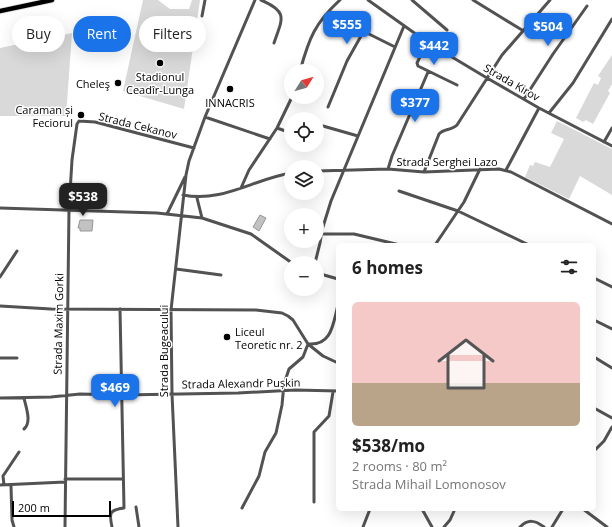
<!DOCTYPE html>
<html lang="en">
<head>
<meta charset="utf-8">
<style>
	body { margin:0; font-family:"Open Sans",sans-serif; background:#f6f6f6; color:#222; height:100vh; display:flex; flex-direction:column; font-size:15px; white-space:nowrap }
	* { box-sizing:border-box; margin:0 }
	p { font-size:13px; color:#767676 }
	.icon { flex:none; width:22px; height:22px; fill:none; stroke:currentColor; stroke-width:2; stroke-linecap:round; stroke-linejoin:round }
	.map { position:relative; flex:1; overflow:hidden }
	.details { position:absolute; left:336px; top:243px; width:260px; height:268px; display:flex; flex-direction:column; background:#fff; border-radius:6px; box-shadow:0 4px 16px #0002 }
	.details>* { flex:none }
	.banner { position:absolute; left:12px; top:16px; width:264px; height:36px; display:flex; gap:8px }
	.needle { width:26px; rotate:53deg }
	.tools { position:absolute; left:284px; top:64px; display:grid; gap:8px }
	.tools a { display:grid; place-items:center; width:40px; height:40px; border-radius:50%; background:#fff; box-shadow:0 4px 16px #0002; font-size:20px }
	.scale { position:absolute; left:12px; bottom:10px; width:99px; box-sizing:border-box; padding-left:4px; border:2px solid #000; border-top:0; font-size:11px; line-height:14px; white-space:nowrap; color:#000; -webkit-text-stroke:3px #fff; paint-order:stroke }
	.price { position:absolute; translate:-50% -34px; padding:0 9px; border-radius:8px; background:#1a73e8; color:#fff; font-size:13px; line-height:26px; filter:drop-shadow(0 1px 2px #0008) }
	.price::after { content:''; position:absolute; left:50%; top:24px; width:12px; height:9px; margin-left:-6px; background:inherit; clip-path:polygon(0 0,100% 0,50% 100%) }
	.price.current { background:#222; color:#fff }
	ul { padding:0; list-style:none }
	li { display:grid; align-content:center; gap:8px; height:212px; padding:0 16px }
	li+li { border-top:1px solid #e0e0e0 }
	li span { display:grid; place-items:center; height:124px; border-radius:6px; color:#555 }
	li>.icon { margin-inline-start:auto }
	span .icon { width:72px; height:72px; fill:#fffc; stroke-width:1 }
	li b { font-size:17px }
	h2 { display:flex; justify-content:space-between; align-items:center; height:48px; padding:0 16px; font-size:17px }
	.tag { padding:0 14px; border-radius:18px; background:#fff; box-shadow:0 4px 16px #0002; font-size:14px; line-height:36px }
	.tag.current { background:#1a73e8; color:#fff }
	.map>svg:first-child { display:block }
	.green { fill:#d9d9d9 }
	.building { fill:#c2c2c2; stroke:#969696 }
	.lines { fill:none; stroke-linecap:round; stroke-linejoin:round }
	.primary-casing { stroke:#dbdbdb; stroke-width:6 }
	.street { stroke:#525252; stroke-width:3 }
	.primary { stroke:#000; stroke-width:4.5 }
	.poi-dot { fill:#000; stroke:#fff; stroke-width:1.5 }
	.labels { text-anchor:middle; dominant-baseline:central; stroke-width:3; stroke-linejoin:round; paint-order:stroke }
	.poi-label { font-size:11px; fill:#000; stroke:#fff }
	.street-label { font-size:11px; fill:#000; stroke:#fff }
</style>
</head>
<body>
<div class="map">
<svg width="612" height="527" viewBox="0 0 612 527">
	<rect width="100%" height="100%" fill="#fff"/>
	<!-- green -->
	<path class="green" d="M143,0H158L170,9H189L192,0H200L184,109L123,91Z
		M72,33L66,116H0V48Z
		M612,55V84L608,91L610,93L593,124L586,120L583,122L576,118L594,83L598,85L601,78L598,76Z
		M557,121L612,149V195L580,176L569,199L525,177L530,165L533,166L535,162L550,167L564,139L551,133Z"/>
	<!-- building -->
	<path class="building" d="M260,215L266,218L259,231L253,227Z
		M80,220H93L92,231H80V228H78Z"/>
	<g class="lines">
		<!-- primary casing -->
		<g class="primary-casing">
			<path id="primary" d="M0,11L52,0"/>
		</g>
		<!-- street -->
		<path class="street" d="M261,0C289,12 282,19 274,43
			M368,0L427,42L487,78L539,108L612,146
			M412,0L447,30
			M473,0L522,30
			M202,16L205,0
			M427,42L417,63L418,66L457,85
			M300,71C309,38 315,23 340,0
			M524,99L553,54L587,6
			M328,107L347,61L361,36L364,33H367L395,47
			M549,113L573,83L612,19
			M205,117L270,139
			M277,128L291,133
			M317,141L320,129L323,126L358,136
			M604,142L612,128
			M388,169L392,156L428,72
			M506,170L539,108
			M317,171L388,169L424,172L499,169L511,172L612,224
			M424,172L439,134C444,128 451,131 457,125L502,55L550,0
			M241,188L249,170L277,128L292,97
			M399,191L458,211L529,245
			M183,195C222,203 254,179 291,173
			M197,198L202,218
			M0,208L157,213L202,218L251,234L292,263
			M167,214L185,177
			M322,234H354L400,245
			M435,245L464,202L480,169
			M315,263L320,243L322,230L331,201L404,26
			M176,269L221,275
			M317,273L338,279
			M0,277L17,251
			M594,278L612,287
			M0,306L51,309L256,310L282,313L288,316L293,320L308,344L323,356L338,363
			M594,320L612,329
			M594,357L612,368
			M0,358H17
			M0,398L51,397L80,394L122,395L238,393L295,390L338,391
			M24,398C26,408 32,422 24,429
			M594,408L612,418
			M594,451L604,441L612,427
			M65,479H123
			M0,485L65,482
			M4,485L3,476L19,452
			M11,486L12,520L14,527
			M314,502V432L329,416L333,392
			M136,507L139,527
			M242,508L259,476L265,452L276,433L282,405L284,384L289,369L303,357L308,344C332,346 333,324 338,305
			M422,509L432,527
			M583,509L607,527
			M65,527L69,209L72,160L77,124L79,121L95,122L194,148
			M112,527C109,513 109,510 124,508L120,309
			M178,527L172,394L171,310L186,175L189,161L205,117L255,0
			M363,527L370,509
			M444,527L450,520L455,509
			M520,527C528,519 535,520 544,527
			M552,527L563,509"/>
		<!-- primary -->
		<use href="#primary" class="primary"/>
	</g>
	<!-- markers -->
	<g class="poi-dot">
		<circle cx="160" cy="63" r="4"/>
		<circle cx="118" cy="83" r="4"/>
		<circle cx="230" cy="89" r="4"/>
		<circle cx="81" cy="115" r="4"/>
		<circle cx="227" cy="337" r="4"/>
	</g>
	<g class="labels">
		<!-- poi labels -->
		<g class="poi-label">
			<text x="160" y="76">Stadionul<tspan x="160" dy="13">Ceadîr-Lunga</tspan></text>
			<text x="110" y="83" text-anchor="end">Cheleş</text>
			<text x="230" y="102">INNACRIS</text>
			<text x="73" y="109" text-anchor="end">Caraman și<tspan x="73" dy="13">Feciorul</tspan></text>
			<text x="235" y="331" text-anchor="start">Liceul<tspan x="235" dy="13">Teoretic nr. 2</tspan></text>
		</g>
		<!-- street labels -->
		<g class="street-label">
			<text transform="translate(512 82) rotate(30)">Strada Kirov</text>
			<text transform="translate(138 125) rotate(14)">Strada Cekanov</text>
			<text x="447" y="161">Strada Serghei Lazo</text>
			<text transform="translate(58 324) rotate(-89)">Strada Maxim Gorki</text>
			<text transform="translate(163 351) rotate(-90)">Strada Bugeacului</text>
			<text transform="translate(241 383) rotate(-1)">Strada Alexandr Pușkin</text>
		</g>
	</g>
</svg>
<div class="tools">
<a><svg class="needle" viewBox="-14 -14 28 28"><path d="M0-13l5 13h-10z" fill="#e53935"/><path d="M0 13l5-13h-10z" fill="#767676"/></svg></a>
<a><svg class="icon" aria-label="locate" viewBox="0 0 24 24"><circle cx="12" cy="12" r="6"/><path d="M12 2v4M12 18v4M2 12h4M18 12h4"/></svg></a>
<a><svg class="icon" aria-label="layers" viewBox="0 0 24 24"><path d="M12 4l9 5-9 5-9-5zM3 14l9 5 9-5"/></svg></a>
<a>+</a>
<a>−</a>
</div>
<div class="scale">200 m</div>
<b class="price" style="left:347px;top:45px">$555</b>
<b class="price" style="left:548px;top:47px">$504</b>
<b class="price" style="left:434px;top:66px">$442</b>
<b class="price" style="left:415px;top:123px">$377</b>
<b class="price current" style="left:83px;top:217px">$538</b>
<b class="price" style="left:115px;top:408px">$469</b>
<div class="banner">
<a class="tag">Buy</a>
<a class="tag current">Rent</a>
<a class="tag">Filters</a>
</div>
<section class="details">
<h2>6 homes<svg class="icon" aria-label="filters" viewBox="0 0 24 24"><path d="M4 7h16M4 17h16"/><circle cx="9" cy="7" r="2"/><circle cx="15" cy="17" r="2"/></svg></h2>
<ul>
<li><span style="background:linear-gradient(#f6c9c9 65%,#b9a48a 0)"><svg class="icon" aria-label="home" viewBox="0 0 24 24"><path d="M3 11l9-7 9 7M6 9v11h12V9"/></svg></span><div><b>$538/mo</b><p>2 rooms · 80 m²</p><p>Strada Mihail Lomonosov</p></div></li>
</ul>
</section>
</div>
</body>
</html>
